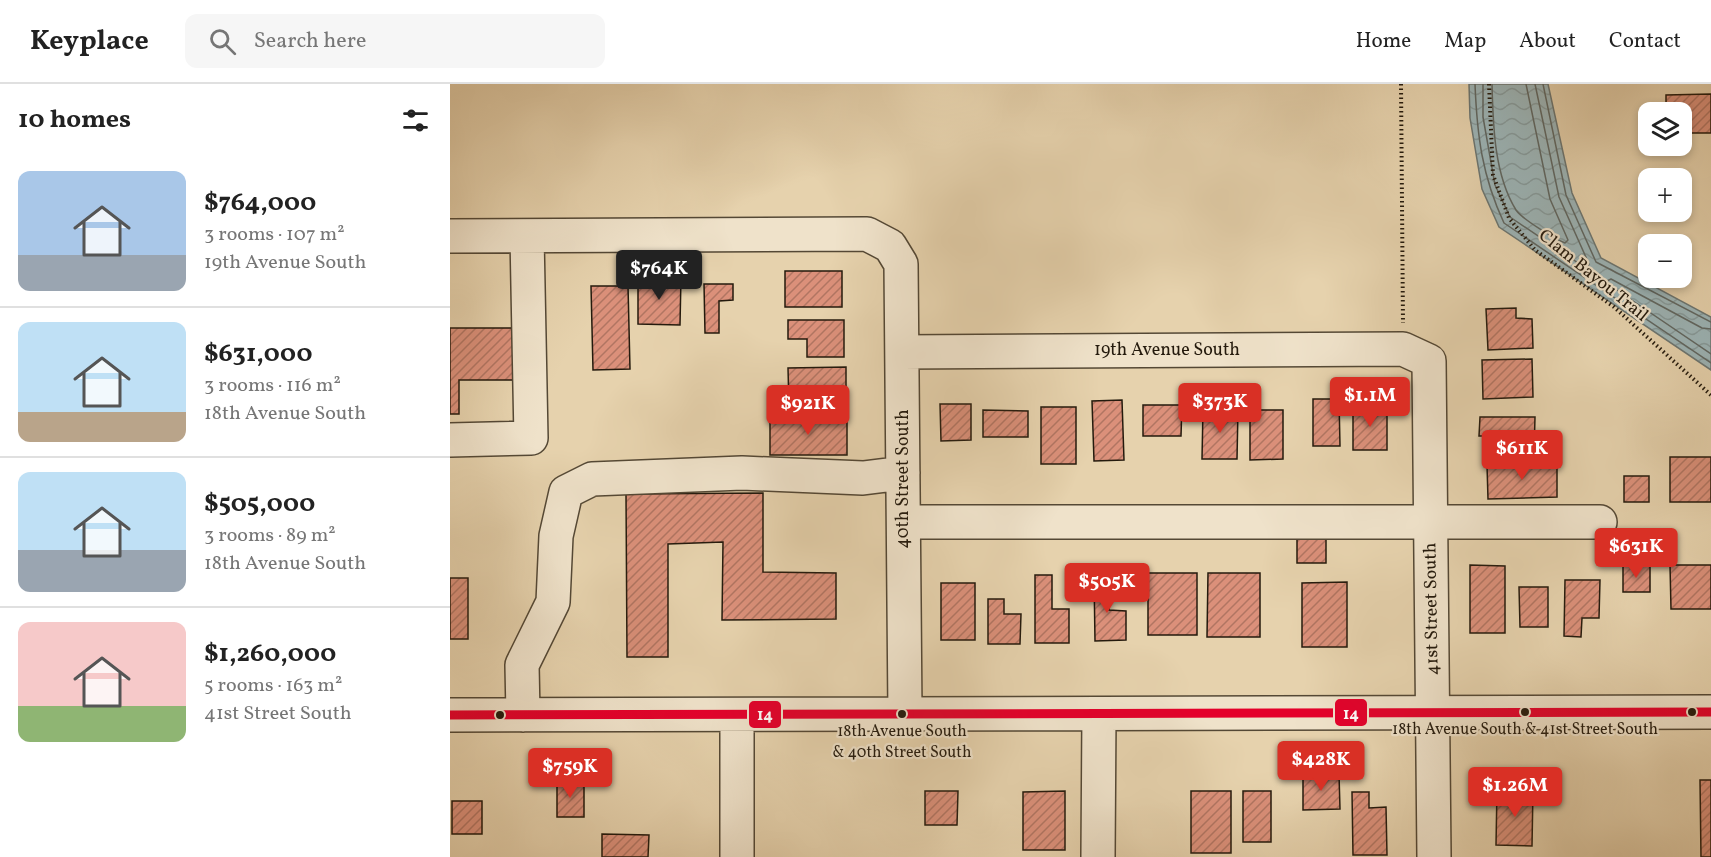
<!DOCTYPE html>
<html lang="en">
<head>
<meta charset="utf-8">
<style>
	body { margin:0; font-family:Vollkorn,serif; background:#f6f6f6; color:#222; height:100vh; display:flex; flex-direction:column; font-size:22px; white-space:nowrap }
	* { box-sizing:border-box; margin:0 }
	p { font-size:20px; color:#767676 }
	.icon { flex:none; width:33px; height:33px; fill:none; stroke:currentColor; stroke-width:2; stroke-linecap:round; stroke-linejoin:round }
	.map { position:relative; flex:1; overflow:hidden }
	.details { display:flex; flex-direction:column; background:#fff; width:450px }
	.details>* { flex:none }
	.fabs { position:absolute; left:1188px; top:18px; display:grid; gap:12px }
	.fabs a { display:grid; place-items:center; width:54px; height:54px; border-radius:12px; background:#fff; box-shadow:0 3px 9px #0003; font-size:30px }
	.price { position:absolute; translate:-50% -51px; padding:0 14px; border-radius:6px; background:#d93025; color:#fff; font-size:20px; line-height:39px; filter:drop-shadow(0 2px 3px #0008) }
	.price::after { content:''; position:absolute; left:50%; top:36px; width:18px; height:14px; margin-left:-9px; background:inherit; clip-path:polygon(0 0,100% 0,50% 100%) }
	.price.current { background:#222; color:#fff }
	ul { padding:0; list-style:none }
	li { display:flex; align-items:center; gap:18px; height:150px; padding:0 18px }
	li+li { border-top:2px solid #e0e0e0 }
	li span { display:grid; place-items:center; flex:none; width:168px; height:120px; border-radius:12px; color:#555 }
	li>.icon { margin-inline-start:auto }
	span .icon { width:72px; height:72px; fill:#fffc; stroke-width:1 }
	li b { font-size:26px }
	h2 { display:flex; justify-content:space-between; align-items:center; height:72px; padding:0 18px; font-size:26px }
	header { display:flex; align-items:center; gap:36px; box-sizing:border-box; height:84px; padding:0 30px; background:#fff; border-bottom:2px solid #e0e0e0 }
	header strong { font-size:28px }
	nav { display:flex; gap:33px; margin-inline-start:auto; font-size:21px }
	.search { width:420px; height:54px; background:#f6f6f6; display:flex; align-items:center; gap:15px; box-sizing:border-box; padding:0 21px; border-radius:12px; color:#767676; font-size:22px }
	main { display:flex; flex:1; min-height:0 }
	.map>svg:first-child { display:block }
	.water { fill:url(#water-waves); stroke:#6c7672; stroke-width:1.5 }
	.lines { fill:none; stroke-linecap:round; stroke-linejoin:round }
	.shore { stroke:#606762; stroke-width:1.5 }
	.building { fill:url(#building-hatch); stroke:#241a0d; stroke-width:1.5 }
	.minor-casing { stroke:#544835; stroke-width:36 }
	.path { stroke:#241a0d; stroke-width:4; stroke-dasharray:1.5 3; stroke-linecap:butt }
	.minor { stroke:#efe2ca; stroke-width:33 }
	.bus-1-casing { stroke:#efe2ca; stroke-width:14 }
	.bus-1 { stroke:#e4002b; stroke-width:9 }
	.bus-dot { fill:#241a0d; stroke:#efe2ca; stroke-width:2 }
	.labels { text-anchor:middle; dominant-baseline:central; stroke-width:4.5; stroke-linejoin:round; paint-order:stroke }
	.bus-label { font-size:16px; fill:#241a0d; stroke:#efe2ca }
	.street-label { font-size:18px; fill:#241a0d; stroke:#efe2ca }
	.line-badge { stroke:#efe2ca; stroke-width:2 }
	.badge-label { font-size:16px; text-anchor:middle; font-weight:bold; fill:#fff }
</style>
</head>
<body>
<header>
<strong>Keyplace</strong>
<div class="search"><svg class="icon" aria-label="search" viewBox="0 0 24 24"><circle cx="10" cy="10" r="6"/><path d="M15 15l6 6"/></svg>Search here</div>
<nav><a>Home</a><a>Map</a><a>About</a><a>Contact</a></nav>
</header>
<main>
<section class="details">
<h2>10 homes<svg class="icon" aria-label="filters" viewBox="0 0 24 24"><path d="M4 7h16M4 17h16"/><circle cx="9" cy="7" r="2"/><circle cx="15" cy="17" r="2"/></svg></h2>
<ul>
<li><span style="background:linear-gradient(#a9c7e8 70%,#9aa5b1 0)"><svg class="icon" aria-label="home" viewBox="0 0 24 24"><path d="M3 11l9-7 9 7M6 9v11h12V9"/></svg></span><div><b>$764,000</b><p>3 rooms · 107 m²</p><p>19th Avenue South</p></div></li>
<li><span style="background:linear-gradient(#bfe0f5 75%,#b9a48a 0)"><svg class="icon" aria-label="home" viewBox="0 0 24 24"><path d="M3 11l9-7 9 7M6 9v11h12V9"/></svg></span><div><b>$631,000</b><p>3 rooms · 116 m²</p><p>18th Avenue South</p></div></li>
<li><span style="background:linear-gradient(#bfe0f5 65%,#9aa5b1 0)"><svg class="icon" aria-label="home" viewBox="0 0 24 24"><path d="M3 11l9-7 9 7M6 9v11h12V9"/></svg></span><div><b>$505,000</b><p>3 rooms · 89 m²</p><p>18th Avenue South</p></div></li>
<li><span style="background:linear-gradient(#f6c9c9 70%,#8fb573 0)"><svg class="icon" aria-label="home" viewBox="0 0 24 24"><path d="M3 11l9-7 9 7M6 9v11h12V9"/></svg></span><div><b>$1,260,000</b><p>5 rooms · 163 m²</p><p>41st Street South</p></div></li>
</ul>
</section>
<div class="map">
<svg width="1261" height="773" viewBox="0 0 1261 773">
	<defs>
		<pattern id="water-waves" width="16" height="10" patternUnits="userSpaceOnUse" patternTransform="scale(1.5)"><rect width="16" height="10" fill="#9cb4b6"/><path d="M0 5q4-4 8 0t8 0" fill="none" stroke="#869a9b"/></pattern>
		<pattern id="building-hatch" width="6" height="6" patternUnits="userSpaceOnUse" patternTransform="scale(1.5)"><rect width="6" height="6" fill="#db907a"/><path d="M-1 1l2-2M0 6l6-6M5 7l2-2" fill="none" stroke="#b17562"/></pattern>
	</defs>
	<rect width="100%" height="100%" fill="#e6d2ad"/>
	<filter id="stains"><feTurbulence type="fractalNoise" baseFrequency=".00333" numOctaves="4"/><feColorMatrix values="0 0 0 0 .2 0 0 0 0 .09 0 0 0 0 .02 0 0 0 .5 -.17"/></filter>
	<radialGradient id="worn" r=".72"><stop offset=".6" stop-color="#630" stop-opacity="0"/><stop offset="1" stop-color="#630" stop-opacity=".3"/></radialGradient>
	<!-- water -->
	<path class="water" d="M1019,0H1098L1122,109L1151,174L1261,233V286L1049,143L1032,105L1020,34Z"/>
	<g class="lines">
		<!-- shore -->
		<path class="shore" d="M1025,0C1027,51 1032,92 1054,139L1261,279
			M1033,0V33L1045,101L1060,133L1137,185L1139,180L1109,113L1085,0
			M1042,0C1043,40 1044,91 1066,126C1072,135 1105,155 1115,159L1118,156L1100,115L1076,0
			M1093,0L1116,111L1146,178L1261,238
			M1261,245L1252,244L1161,195L1157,197L1158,200L1261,270"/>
	</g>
	<!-- building -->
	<path class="building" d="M1261,10V49H1232V28H1216V11Z
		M335,187H392V223H335Z
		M188,193H231L230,241L188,240Z
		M254,200H283V216L269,217V249H255Z
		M141,202H178L180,285L143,286Z
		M1066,224V234L1082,235L1083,264L1038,266L1036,225Z
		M338,236H394V273H357V255H338Z
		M0,244H65V296H9V330H0Z
		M1082,275L1083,313L1033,315L1032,276Z
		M396,283V322L339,323L338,284Z
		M863,315H889L890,362H863Z
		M672,316L674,376L644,377L642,317Z
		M490,320H521V356L491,357Z
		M693,321H732L731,352H693Z
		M903,322H937V366H903Z
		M591,323H626V380H591Z
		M753,325H788L787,375H752Z
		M533,326L578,327V353H533Z
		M800,326H833V375L800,376Z
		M320,333H397V371H320Z
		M1030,333H1085L1084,371H1048V352H1029Z
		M1220,373H1261V418H1220Z
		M1107,380V413L1038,415L1037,381Z
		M1174,392H1199V418H1174Z
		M313,409V488L386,489V535L272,536L273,458L218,460V573H177L176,410Z
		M847,450H876V479H847Z
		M1020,481L1055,482V549H1020Z
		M1220,481H1261V525H1221Z
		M1173,482H1200V508H1173Z
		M698,489H747V551H698Z
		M758,489H810V553H757Z
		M585,491H602V525H619V559H585Z
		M644,492H660L659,526L676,527V556L645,557Z
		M0,494H18V555H0Z
		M1115,496H1150L1149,534H1132L1131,553L1114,552Z
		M897,498V563H852V499Z
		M491,499H525V556H491Z
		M1069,503H1098V543H1070Z
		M538,515H554V530H571L570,560H538Z
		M889,690L890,725L853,726V691Z
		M1250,696H1261V773H1251Z
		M107,697H134V733H107Z
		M1047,705L1083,706L1082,762L1046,761Z
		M475,707H508L507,741H475Z
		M615,707V766H573V708Z
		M741,707H781V769H741Z
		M793,707H821V758H793Z
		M902,708H919V724L936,723L937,771H903Z
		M2,717H32V750H2Z
		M152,750L199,751L198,773H152Z"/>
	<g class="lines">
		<!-- minor casing -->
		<g class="minor-casing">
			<path id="minor" d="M0,152L417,150L440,162L451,180L455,630
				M452,268L953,265L979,277L984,773
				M0,356L81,354L77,152
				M454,438H1150
				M0,631L1261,628
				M73,631L72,581L103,518L106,452L116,408L142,395L292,389L413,394L453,389
				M287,773V632
				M648,773L649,630"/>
		</g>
		<!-- path -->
		<path class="path" d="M951,0L953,239
			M1039,0L1043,91L1059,134L1085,166L1164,223L1261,311"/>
		<!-- minor -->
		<use href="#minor" class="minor"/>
		<!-- bus-1 casing -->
		<g class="bus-1-casing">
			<path id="bus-1" d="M0,631L1261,628"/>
		</g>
		<!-- bus-1 -->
		<use href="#bus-1" class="bus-1"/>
	</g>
	<!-- markers -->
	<g class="bus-dot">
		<circle cx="1075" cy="628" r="5"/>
		<circle cx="1242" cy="628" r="5"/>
		<circle cx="452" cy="630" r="5"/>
		<circle cx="50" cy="631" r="5"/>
	</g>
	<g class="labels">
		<!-- bus labels -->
		<g class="bus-label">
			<text x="1075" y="646">18th Avenue South &amp; 41st Street South</text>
			<text x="452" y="648">18th Avenue South<tspan x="452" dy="21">&amp; 40th Street South</tspan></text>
		</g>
		<!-- street labels -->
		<g class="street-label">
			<text transform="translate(1143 192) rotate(39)">Clam Bayou Trail</text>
			<text x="717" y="266">19th Avenue South</text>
			<text transform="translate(453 395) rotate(-90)">40th Street South</text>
			<text transform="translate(982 525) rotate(-91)">41st Street South</text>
		</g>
	</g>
	<g class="line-badge">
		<rect x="884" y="614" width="34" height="29" rx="6" fill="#e4002b"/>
		<rect x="298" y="616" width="34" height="29" rx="6" fill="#e4002b"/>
	</g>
	<g class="badge-label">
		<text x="901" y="635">14</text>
		<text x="315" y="636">14</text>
	</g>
	<rect width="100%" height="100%" filter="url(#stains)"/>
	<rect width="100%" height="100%" fill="url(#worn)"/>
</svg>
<div class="fabs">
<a><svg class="icon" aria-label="layers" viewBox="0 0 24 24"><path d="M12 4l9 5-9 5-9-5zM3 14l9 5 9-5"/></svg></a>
<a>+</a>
<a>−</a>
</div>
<b class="price current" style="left:209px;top:217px">$764K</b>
<b class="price" style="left:920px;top:344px">$1.1M</b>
<b class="price" style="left:770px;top:350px">$373K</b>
<b class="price" style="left:358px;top:352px">$921K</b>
<b class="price" style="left:1072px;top:397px">$611K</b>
<b class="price" style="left:1186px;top:495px">$631K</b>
<b class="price" style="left:657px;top:530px">$505K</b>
<b class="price" style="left:871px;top:708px">$428K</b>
<b class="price" style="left:120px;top:715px">$759K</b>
<b class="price" style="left:1065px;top:734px">$1.26M</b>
</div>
</main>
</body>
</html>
